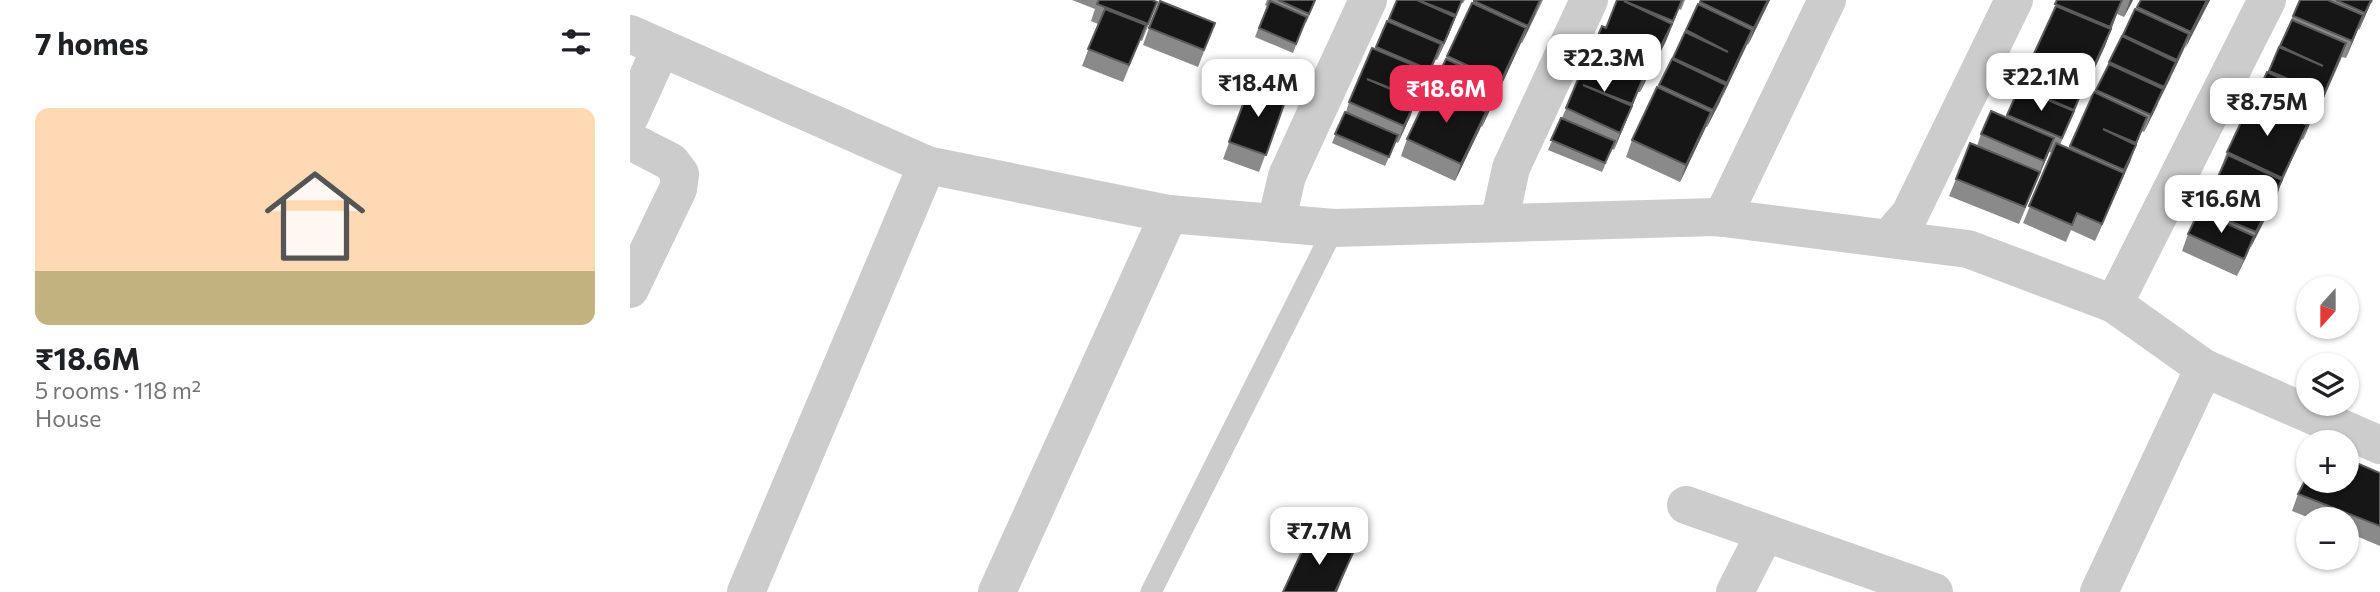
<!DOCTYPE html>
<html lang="en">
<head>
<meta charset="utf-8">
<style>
	body { margin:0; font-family:Commissioner,sans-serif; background:#f2f2f2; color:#202124; height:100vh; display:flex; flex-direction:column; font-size:26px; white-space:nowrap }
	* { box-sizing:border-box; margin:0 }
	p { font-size:23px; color:#757577 }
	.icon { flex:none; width:38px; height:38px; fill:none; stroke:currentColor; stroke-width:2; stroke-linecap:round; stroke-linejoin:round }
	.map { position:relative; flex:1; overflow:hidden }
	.drawer { display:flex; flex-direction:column; background:#fff; width:630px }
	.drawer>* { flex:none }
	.needle { width:46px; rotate:201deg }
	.controls { position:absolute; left:1666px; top:276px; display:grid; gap:14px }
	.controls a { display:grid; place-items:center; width:63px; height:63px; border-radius:50%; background:#fff; box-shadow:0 2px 5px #0004; font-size:35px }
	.price { position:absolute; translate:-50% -60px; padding:0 16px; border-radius:14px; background:#fff; color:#222; font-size:23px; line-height:46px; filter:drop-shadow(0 2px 4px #0008) }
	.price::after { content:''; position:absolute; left:50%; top:42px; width:21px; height:16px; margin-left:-10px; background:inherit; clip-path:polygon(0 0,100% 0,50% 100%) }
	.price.selected { background:#e92e55; color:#fff }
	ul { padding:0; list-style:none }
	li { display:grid; align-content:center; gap:14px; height:371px; padding:0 35px }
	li+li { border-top:2px solid #e0e0e0 }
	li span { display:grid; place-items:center; height:217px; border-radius:14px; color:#555 }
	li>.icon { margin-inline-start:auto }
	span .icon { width:126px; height:126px; fill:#fffc; stroke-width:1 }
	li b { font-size:30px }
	h2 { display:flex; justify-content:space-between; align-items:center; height:84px; padding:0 35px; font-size:30px }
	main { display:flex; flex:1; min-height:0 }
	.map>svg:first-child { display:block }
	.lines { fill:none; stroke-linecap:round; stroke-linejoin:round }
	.service { stroke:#ccc; stroke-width:21 }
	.minor { stroke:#ccc; stroke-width:38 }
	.tertiary { stroke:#ccc; stroke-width:38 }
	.wall { fill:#8a8a8a }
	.shaded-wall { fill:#5c5c5c }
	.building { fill:#161616; stroke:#5c5c5c; stroke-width:2 }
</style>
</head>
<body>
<main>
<section class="drawer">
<h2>7 homes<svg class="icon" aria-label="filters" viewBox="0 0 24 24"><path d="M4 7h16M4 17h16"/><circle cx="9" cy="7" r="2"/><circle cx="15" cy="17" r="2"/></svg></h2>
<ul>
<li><span style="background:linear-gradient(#ffd9b3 75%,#c2b280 0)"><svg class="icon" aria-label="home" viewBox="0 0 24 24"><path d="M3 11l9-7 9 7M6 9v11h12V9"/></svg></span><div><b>₹18.6M</b><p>5 rooms · 118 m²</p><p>House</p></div></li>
</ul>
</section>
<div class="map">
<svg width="1750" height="592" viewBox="0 0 1750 592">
	<rect width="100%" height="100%" fill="#fff"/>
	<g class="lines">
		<!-- service -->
		<path class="service" d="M521,592L704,228"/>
		<!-- minor -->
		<path class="minor" d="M0,116L31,48
			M0,141L41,162L50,174L48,189L0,289
			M1092,218L1197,0
			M646,223L657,176L738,0
			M869,223L881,168L959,0
			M1259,238L1280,214L1384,0
			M1484,304L1637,0
			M1056,505L1304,592
			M116,592L297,165
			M367,592L539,214
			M1105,592L1135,533
			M1469,592L1574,368"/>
		<!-- tertiary -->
		<path class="tertiary" d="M0,34L297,165L539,214L704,228L1086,217L1338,249L1484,304L1574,368L1750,445"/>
	</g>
	<!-- wall -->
	<path class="wall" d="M442,0H522L521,19L512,41L510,40L493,82L452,66L468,24L461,21L465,9Z
		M637,0H686L676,23L675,22L663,53L625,37L637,6L635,5Z
		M767,0H835L833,3H831L819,34L807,60L805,59L793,87H791L780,117L768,143L766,142L755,166L702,143L715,112H716L719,102L745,50Z
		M844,0H913L892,43H891L864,101L852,127L851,126L825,181L771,156L777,139Z
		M987,0H1055L1051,10L1049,9L1036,41L1010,92H1008L984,150L982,149L972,172L918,150L972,26L976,28Z
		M1071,0H1140L1118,45L1117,44L1077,127H1076L1050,182L996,157L1002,140L1042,59L1055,32Z
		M1427,0H1503L1494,17L1487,14L1475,46L1451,98H1450L1430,145L1439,148L1464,92L1465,93L1492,36L1511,0H1580L1554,49L1514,132L1512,131L1465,241L1441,230L1436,242L1393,223L1422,153L1419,152L1389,224L1319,196L1326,179L1347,146L1351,134L1376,117L1400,60L1401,61L1420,19Z
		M1670,0H1743L1742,3H1741L1729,30L1728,29L1716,58L1712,57L1688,111L1686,110L1673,140L1672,139L1652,180L1646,198L1619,249L1607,276L1552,251L1558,234L1570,212L1582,183L1585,184L1597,152L1624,100L1637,72H1638Z
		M585,23L568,67L513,45L519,28Z
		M621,83L657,96L629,172L593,159Z
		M1750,473V546L1717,532V520H1685L1662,511L1668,494Z"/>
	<!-- shaded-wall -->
	<path class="shaded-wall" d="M832,0L819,34L807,60L814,43Z
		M910,0L904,17L892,43L898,26Z
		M1052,0L1036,41L1010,92L1016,75L1041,27Z
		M1138,0H1140L1118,45L1124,28Z
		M1492,0L1475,46L1451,98L1457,81L1475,42Z
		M1500,0H1503L1494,17Z
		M1577,0H1580L1555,49L1561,32Z
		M1741,0H1742L1729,30L1735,13Z
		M1733,15L1727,32L1716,58L1722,41Z
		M896,28L890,45L852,127L858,110Z
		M1122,30L1116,47L1091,100L1097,83Z
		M1559,34L1553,51L1541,77L1547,60Z
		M1716,43L1710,60L1688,111L1694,94Z
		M811,44L805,61L793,87L800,70Z
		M1546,62L1540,79L1527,105L1534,87Z
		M797,71L780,117L768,143L774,126Z
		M1013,78L1007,95L984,150L990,133Z
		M1096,85L1090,102L1077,127L1083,110Z
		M1533,89L1527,106L1514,132L1521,115Z
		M1691,96L1684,113L1673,140L1679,123Z
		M856,112L850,129L825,181L831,164Z
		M1081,112L1075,129L1050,182L1056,165Z
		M1517,117L1500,162L1465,241L1494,170Z
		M1677,125L1670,142L1650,186L1652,180L1646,198L1620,249L1626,232L1646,192L1652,178Z
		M1424,138L1418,155L1408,178L1414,161Z
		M1624,236L1618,253L1607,276L1614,259Z
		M723,553L707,592H705Z"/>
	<!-- building -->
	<path class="building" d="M469,0H522L527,2L518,24L467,4Z
		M648,0H685L679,14Z
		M767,0H787L825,17L814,43L759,19Z
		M788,0H832L826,15Z
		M844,0H910L898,26L844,1Z
		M987,0H1052L1043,21L994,1L1042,24L1016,75L961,52L972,26L976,28Z
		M1071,0H1138L1124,28L1070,2Z
		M1427,0H1492L1480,27L1425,4Z
		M1511,0H1577L1561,32L1507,7Z
		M1670,0H1698L1733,15L1722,41L1663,16Z
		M1706,0H1741L1735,13Z
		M530,1L585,23L574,50L519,28Z
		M640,1L677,17L666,44L629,28Z
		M842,3L896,28L871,81L817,56Z
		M1068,4L1122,30L1097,83L1043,58L1055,32L1098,52L1056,30Z
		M1426,6L1481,29L1457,81L1402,58Z
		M475,9L516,25L499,65L458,49Z
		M1505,9L1559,34L1547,60L1493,35Z
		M1662,20L1716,43L1694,94L1639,71L1649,47L1693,66L1650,46Z
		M757,21L811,44L800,70L746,47Z
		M1492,36L1546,62L1534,87L1479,62Z
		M742,48L797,71L786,98L737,79L786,100L774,126L719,102Z
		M958,55L1013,78L1002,104L953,85L1002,106L990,133L936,108Z
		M816,59L870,84L858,110L804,84Z
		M1042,59L1096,85L1083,110L1029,85Z
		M1400,60L1455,83L1444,110L1389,87Z
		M1479,64L1533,89L1521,115L1466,90Z
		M1637,72L1691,96L1679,123L1625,98Z
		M621,83L657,96L636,155L599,142Z
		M802,86L856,112L831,164L777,139Z
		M1027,87L1081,112L1056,165L1002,140Z
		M1389,88L1444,111L1432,138L1377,115Z
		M1464,92L1517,117L1506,143L1473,129L1506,145L1494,170L1440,146Z
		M1622,99L1677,125L1652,178L1597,152Z
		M1361,111L1424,138L1414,161L1351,134Z
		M715,112L768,135L759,157L705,134Z
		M931,118L985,141L975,163L921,140Z
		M1340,143L1410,172L1395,207L1326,179Z
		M1426,143L1494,173L1472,224L1447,213L1442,225L1399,206Z
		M1598,155L1652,180L1626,232L1571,209L1582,183L1627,202L1586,181Z
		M1569,211L1624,236L1614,259L1558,234Z
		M1717,459L1750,473V526L1668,494L1678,475V481H1717Z
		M680,534L723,553L705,592H653Z"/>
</svg>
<div class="controls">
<a><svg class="needle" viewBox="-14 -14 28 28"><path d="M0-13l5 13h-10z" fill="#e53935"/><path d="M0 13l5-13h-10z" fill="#757577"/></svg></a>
<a><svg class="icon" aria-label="layers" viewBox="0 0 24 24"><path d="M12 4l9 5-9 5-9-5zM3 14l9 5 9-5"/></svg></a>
<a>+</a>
<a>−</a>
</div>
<b class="price" style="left:974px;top:94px">₹22.3M</b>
<b class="price" style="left:1411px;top:113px">₹22.1M</b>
<b class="price" style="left:628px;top:119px">₹18.4M</b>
<b class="price selected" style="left:816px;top:125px">₹18.6M</b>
<b class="price" style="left:1637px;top:138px">₹8.75M</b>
<b class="price" style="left:1591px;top:235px">₹16.6M</b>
<b class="price" style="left:689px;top:567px">₹7.7M</b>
</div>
</main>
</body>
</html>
